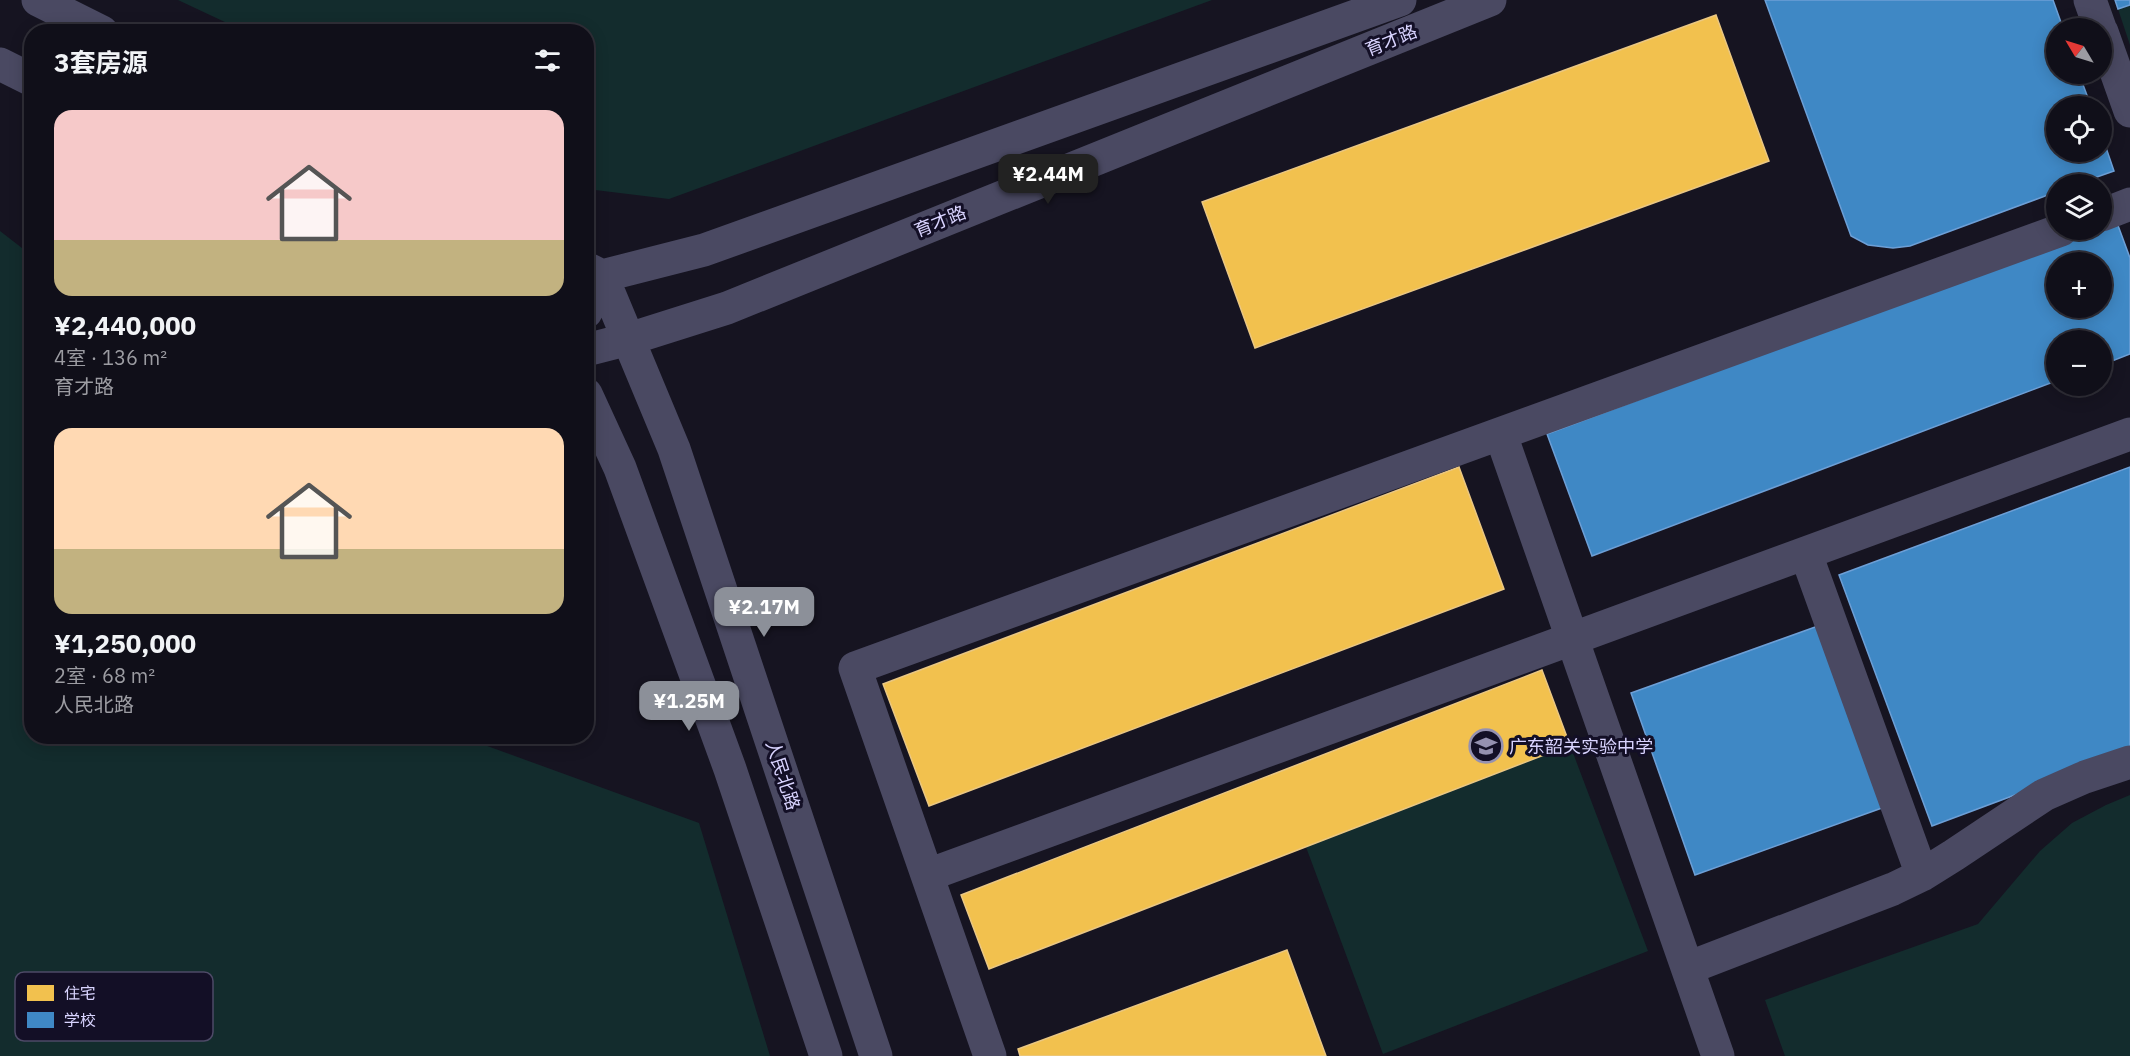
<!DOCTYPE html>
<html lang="zh">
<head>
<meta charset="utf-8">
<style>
	body { margin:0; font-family:"IBM Plex Sans","Noto Sans SC",sans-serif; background:#191822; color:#f1f3f6; height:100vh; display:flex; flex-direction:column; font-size:22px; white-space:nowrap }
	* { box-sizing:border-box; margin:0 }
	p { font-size:20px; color:#9c9ca2 }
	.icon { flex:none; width:33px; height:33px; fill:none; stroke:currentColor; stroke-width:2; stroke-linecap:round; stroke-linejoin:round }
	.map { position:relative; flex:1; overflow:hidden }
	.drawer { position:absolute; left:24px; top:24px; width:570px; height:720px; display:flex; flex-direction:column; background:#100f19; border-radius:24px; box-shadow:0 3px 15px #0003,0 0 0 2px #302f38 }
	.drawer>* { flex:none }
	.needle { width:39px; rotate:308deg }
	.tools { position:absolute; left:2046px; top:18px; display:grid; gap:12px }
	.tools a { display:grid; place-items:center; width:66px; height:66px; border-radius:50%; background:#100f19; box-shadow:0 3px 15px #0003,0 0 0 2px #302f38; font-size:30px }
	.price { position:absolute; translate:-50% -51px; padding:0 14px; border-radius:12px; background:#8c9099; color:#fff; font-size:20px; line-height:39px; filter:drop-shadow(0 2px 3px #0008) }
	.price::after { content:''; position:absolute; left:50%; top:36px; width:18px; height:14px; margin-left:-9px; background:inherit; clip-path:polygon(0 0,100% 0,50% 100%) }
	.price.active { background:#222; color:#fff }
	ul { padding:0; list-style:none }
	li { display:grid; align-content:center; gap:12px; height:318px; padding:0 30px }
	li span { display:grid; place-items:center; height:186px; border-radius:18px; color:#555 }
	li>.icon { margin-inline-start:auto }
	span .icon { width:108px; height:108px; fill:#fffc; stroke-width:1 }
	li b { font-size:26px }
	h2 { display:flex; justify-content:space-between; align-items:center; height:72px; padding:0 30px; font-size:26px }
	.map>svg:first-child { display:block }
	.green { fill:#132c2d }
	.homes { fill:#f2c14e; stroke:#eac783; stroke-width:1.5 }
	.schools { fill:#3f88c5; stroke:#6d9fd6; stroke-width:1.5; fill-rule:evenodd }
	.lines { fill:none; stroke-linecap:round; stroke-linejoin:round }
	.minor { stroke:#4a4962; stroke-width:33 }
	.labels { text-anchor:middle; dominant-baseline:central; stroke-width:6; stroke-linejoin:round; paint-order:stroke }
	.street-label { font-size:18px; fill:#d9d4ff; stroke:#130f26 }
	.poi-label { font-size:18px; fill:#d9d4ff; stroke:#130f26; text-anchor:start }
	.key { fill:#130f26; stroke:#4e4a67; stroke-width:1.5 }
	.key-label { font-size:16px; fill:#d9d4ff }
</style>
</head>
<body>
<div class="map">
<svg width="2130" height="1056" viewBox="0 0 2130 1056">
	<rect width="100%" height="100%" fill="#161421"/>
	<!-- green -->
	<path class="green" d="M178,0H1212L669,199L587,189L586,32L244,31Z
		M2130,5V45L2118,9Z
		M0,231L31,255L32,736L475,737L479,743L699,823L770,1056H0Z
		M1570,745L1648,951L1383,1054L1306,847Z
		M2130,795V1056H1785L1765,1000L1978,924L2040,851L2072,823L2106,805Z"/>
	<!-- homes -->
	<path class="homes" d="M1716,15L1769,161L1255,348L1202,202Z
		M1459,467L1504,589L929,806L883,684Z
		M1542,670L1570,745L989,969L961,895Z
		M1287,950L1326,1056H1020L1018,1049Z"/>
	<!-- schools -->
	<path class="schools" d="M1765,0H2053L2063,28H2056V74H2079L2091,106H2056V152H2102V136L2114,171L2077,184H2056V192L1910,246L1893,248L1868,245L1851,236Z
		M2115,0H2130V5L2118,9Z
		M2116,220L2130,258V354L2102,365V340H2056V381L1592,556L1547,434L2091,230H2102ZM2056,262H2102V308H2056Z
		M2130,467V752L1932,826L1839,575Z
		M1818,626L1882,808L1695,875L1631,693Z"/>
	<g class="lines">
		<!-- minor -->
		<path class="minor" d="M38,0L102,32
			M2090,0L2100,28
			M2102,32L2130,111
			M0,64L32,80
			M2102,215L2130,204
			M590,270L602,276L674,449L876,1056
			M586,312L602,276L704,250L1400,0
			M586,350L629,339L727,308L1490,0
			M586,394L620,468L730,769L826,1056
			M1501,435L1718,1056
			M1806,554L1922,875
			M928,875L2130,434
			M1688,968L1893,889L1922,875L1954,855L2044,795L2085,777L2130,762
			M990,1056L855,668L2061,230"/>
	</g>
	<!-- icons -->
	<defs>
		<g id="school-ring" transform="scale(1.725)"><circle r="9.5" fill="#130f26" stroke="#9591b1" stroke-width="1.5"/><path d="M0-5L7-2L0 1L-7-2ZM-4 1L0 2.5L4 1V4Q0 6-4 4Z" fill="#9591b1"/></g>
	</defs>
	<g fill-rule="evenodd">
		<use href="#school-ring" x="1486" y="746"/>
	</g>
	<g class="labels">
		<!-- street labels -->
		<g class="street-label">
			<text transform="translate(1391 40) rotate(-22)">育才路</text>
			<text transform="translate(940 221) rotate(-22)">育才路</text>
			<text transform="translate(783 775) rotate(72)">人民北路</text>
		</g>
		<!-- poi labels -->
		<g class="poi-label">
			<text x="1509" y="746">广东韶关实验中学</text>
		</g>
	</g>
	<!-- legend -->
	<rect x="15" y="972" width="198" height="69" rx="9" class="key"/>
	<rect x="27" y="985" width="27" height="16" fill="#f2c14e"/>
	<rect x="27" y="1012" width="27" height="16" fill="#3f88c5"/>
	<g class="key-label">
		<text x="64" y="999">住宅</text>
		<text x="64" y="1026">学校</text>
	</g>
</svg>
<div class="tools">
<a><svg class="needle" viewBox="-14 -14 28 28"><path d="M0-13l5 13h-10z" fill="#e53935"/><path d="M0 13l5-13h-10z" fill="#9c9ca2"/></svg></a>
<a><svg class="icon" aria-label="locate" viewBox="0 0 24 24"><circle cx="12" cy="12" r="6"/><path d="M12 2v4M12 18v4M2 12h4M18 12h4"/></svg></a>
<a><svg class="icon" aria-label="layers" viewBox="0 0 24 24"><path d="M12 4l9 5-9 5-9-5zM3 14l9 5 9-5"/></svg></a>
<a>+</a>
<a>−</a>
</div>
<b class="price active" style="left:1048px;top:205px">¥2.44M</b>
<b class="price" style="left:764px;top:638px">¥2.17M</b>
<b class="price" style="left:689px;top:732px">¥1.25M</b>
<section class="drawer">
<h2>3套房源<svg class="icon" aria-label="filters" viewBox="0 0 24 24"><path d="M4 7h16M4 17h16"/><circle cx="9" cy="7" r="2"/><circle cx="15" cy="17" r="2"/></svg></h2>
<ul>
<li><span style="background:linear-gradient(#f6c9c9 70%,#c2b280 0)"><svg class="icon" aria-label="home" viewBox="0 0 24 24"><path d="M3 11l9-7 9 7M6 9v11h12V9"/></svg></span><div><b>¥2,440,000</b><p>4室 · 136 m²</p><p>育才路</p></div></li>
<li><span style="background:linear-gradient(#ffd9b3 65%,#c2b280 0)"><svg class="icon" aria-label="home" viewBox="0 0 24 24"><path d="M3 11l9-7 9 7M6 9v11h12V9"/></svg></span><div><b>¥1,250,000</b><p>2室 · 68 m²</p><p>人民北路</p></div></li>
</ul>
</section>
</div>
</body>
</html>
